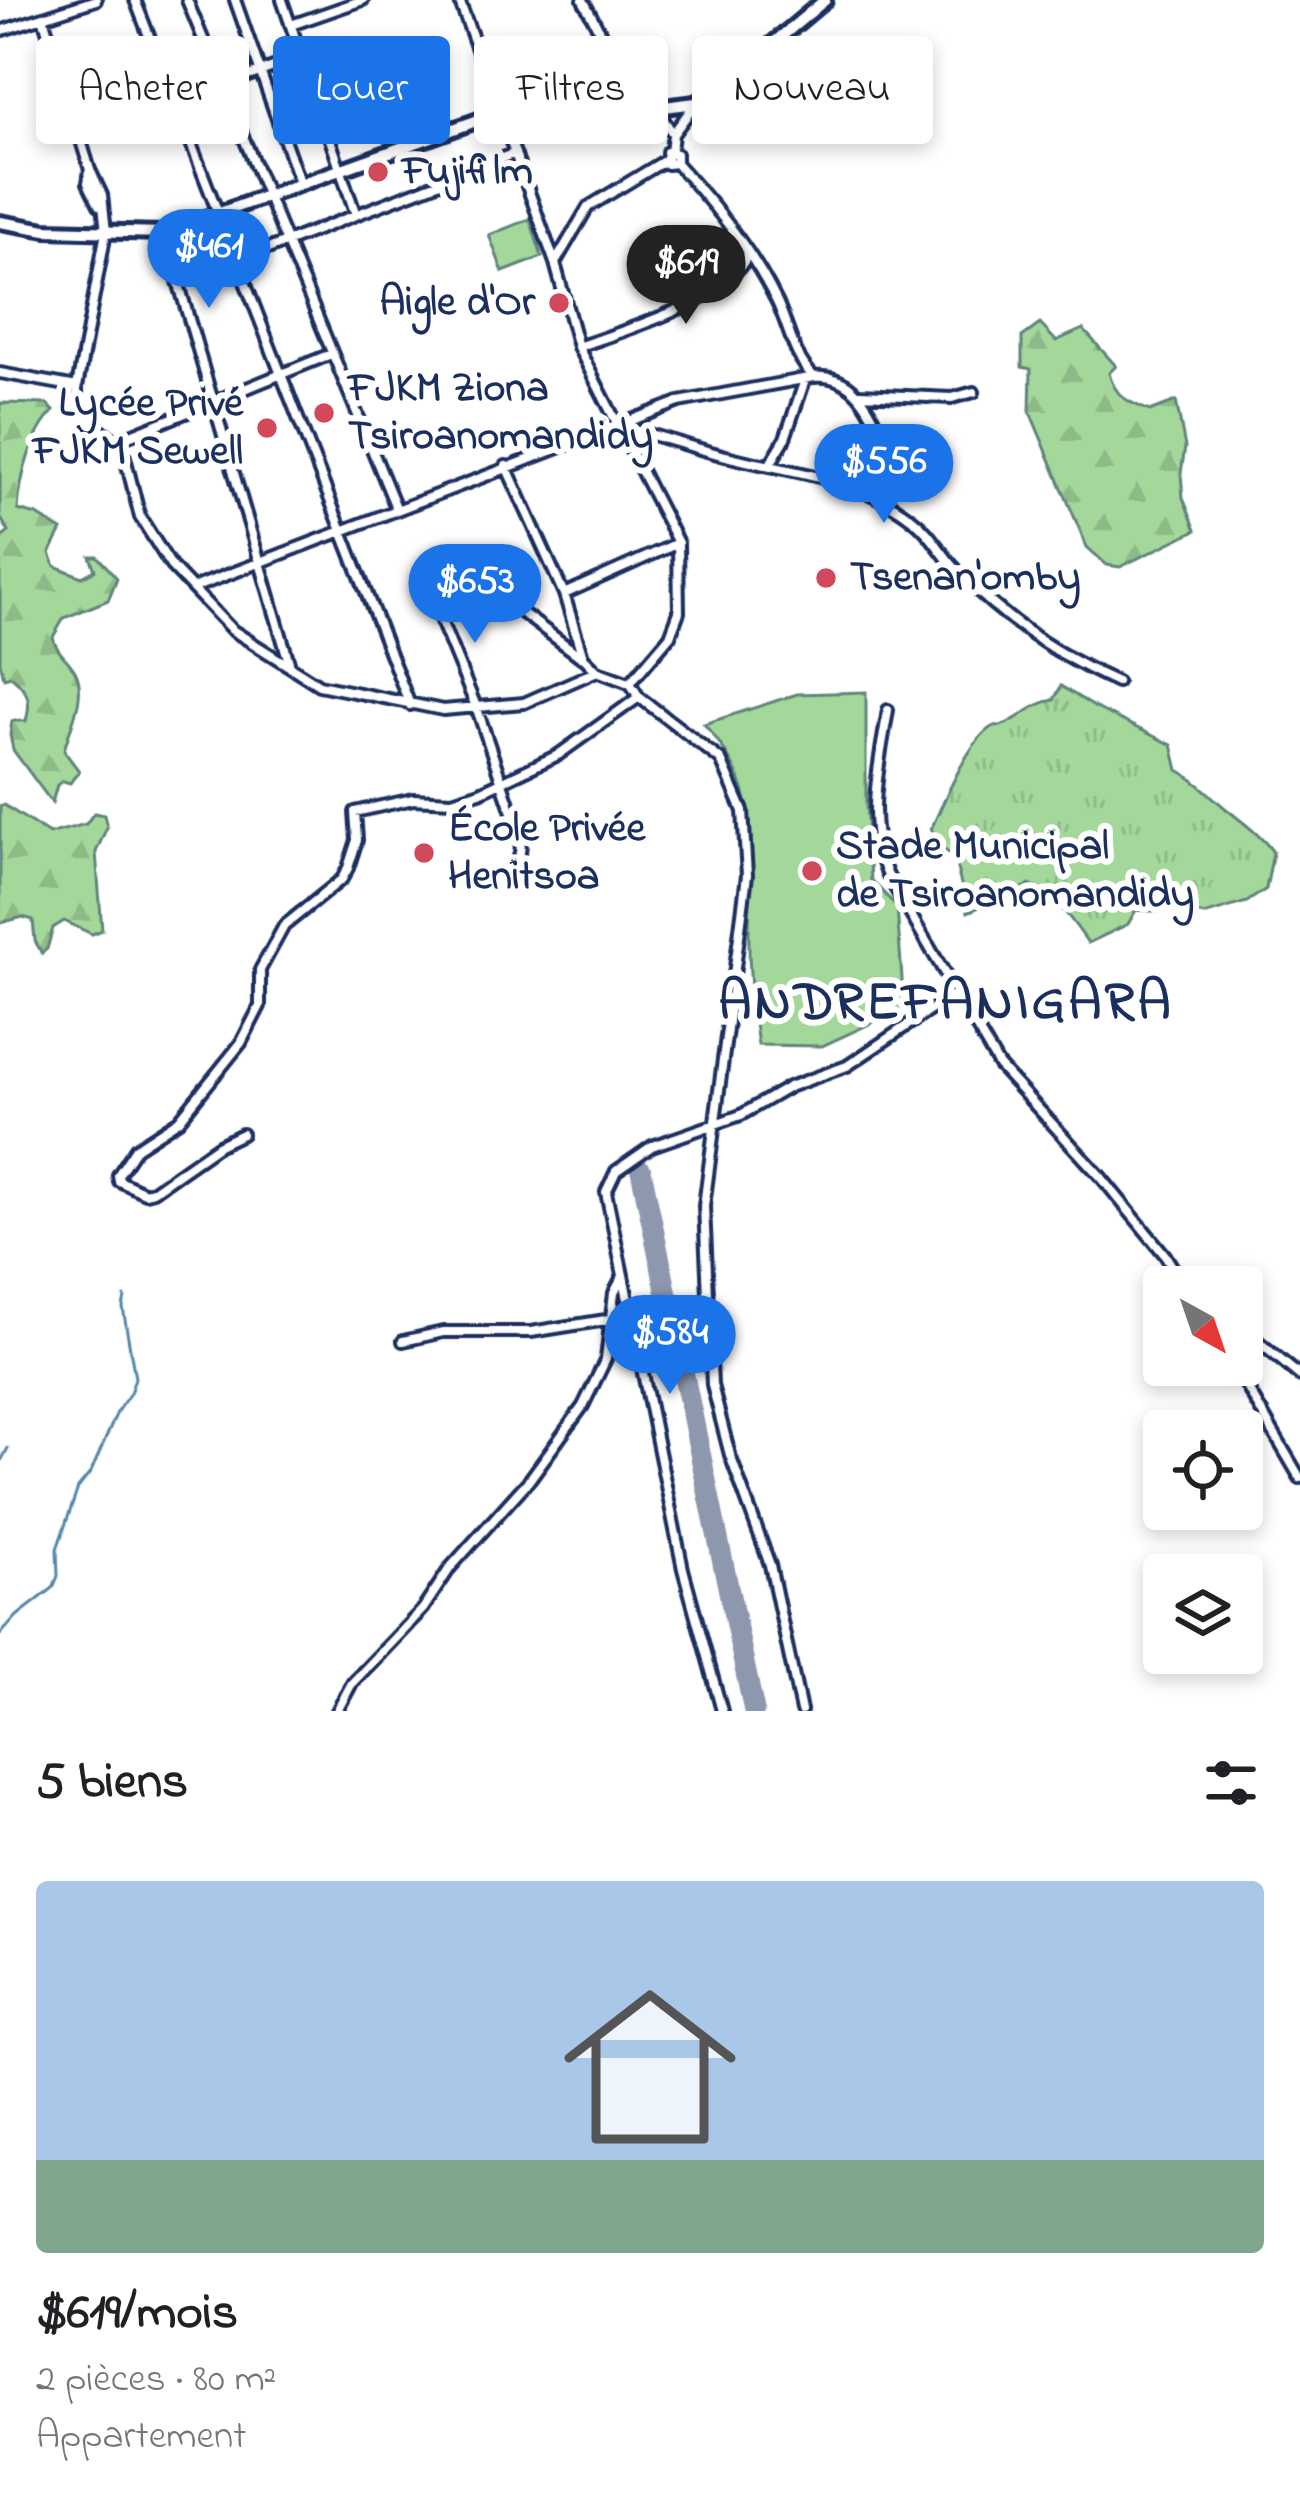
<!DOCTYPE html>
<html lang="fr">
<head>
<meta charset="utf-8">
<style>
	body { margin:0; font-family:"Indie Flower",sans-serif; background:#f2f2f2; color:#202124; height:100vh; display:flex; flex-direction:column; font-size:45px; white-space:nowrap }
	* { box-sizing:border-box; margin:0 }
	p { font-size:39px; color:#757577 }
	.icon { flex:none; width:66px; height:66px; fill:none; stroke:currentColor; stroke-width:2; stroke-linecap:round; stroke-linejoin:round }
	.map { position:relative; height:1711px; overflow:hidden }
	.sheet { display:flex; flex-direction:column; background:#fff; flex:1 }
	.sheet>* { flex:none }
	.hud { position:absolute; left:36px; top:36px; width:1230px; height:108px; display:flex; gap:24px }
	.needle { width:78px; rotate:140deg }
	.fabs { position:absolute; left:1143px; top:1266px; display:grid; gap:24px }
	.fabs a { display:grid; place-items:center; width:120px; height:120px; border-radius:12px; background:#fff; box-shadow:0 6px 18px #0003; font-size:60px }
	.price { position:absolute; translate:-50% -102px; padding:0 27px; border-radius:42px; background:#1a73e8; color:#fff; font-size:39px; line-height:78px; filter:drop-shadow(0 3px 6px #0008) }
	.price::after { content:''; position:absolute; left:50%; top:72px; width:36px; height:27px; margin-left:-18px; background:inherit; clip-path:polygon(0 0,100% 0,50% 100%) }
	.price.active { background:#222; color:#fff }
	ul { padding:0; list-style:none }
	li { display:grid; align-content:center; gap:24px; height:636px; padding:0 36px }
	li+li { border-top:3px solid #e0e0e0 }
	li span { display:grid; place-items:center; height:372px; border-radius:12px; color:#555 }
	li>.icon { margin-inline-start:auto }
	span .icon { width:216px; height:216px; fill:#fffc; stroke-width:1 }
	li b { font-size:51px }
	h2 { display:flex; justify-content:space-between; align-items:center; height:144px; padding:0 36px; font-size:51px }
	.pill { padding:0 42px; border-radius:12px; background:#fff; box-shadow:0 6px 18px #0003; font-size:42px; line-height:108px }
	.pill.active { background:#1a73e8; color:#fff }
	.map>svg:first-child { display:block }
	.grass { fill:#a4d89a; stroke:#60847c; stroke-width:3 }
	.forest { fill:url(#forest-firs); stroke:#60847c; stroke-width:3 }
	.park { fill:url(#park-tufts); stroke:#60847c; stroke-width:3 }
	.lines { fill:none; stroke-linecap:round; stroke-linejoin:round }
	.stream { stroke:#58a; stroke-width:3 }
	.taxiway { stroke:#8d97ae; stroke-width:21 }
	.minor-casing { stroke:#1b2f5e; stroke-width:16 }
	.secondary-casing { stroke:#1b2f5e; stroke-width:20 }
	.minor { stroke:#fff; stroke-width:8 }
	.secondary { stroke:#fff; stroke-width:10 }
	.poi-dot { fill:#d1495b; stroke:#fff; stroke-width:4.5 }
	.labels { text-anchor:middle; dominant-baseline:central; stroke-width:12; stroke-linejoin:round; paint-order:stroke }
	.poi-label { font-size:42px; font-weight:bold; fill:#1b2f5e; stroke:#fff; text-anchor:start }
	.district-label { font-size:54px; font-weight:bold; letter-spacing:3px; fill:#1b2f5e; stroke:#fff }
</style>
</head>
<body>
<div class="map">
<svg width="1300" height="1711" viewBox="0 0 1300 1711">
	<defs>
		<pattern id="forest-firs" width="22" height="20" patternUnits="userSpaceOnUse" patternTransform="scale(3)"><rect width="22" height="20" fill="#a4d89a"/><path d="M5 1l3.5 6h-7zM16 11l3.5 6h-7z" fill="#8dba87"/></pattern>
		<pattern id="park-tufts" width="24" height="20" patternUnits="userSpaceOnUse" patternTransform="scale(3)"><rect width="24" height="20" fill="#a4d89a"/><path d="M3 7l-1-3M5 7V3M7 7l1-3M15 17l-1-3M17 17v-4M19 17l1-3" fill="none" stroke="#8dba87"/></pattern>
	</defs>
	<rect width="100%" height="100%" fill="#fff"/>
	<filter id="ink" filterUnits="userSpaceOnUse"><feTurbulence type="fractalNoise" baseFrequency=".00833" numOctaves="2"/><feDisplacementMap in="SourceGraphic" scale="24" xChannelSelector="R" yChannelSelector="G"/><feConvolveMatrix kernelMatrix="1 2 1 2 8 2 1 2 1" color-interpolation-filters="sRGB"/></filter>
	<g filter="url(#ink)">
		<!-- grass -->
		<path class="grass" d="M530,219L542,257L503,272L489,235Z
			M866,692V804L871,880L897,907L904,1008L822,1046L758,1045C753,1012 749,977 749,943C748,856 769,796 704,724L797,694Z"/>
		<!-- forest -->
		<path class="forest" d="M1040,324L1056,341L1083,329L1116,366L1109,373C1115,397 1128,402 1150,411L1176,401L1185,447L1181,473L1183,498L1196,530L1120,567L1107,565L1087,547L1030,412L1031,369L1022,367V337Z
			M0,403L47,404L54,411C31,433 20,478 18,510L37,515L62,530L50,553L55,566L82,577L95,570L90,556H97L117,578L108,600L64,618L53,637C57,654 67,657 75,671C88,695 69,727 64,751L79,771L70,783L63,781L57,785L52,803L13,750L10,735L12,721H26C32,700 28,690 11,676L4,678L0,662V539L9,532L0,517Z
			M4,805L49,834L86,824L94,813L104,815L107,827L96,852L102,930L92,934L64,921L53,928L47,949L42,953L35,941L33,920L23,917L0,923V806Z"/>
		<!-- park -->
		<path class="park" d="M1061,686L1094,707L1172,745L1178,770C1197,780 1208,794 1224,807C1242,822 1260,834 1273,852L1266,889L1247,902L1204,915C1179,905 1162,914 1136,910L1128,924L1088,943C1071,919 1057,897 1030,885L968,912L954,857L944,850L931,829C943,805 969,737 994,726C997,725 1000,727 1003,725C1022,718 1032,703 1054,700Z"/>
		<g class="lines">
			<!-- stream -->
			<path class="stream" d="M0,1463L8,1448
				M0,1635L17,1616L53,1588L58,1576L57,1549L78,1488L91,1472L118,1410L130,1393L135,1378L123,1308L125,1297"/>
			<!-- taxiway -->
			<path class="taxiway" d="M641,1170L754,1711"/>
			<!-- minor casing -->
			<g class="minor-casing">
				<path id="minor" d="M135,0L410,705
					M187,0L397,510
					M235,0L300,184
					M282,0L356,215
					M459,0L555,263L578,347L678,543L679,612L670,636L630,683L639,697L721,760L743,811L747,875L704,1206L712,1385L730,1455L770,1565L801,1711
					M583,0L641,108
					M43,17L90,170L102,195L106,232L77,387C76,415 96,425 116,441L331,354
					M291,25L363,0
					M0,31L96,0
					M221,86L301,57
					M656,108L673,134
					M671,151L673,134L696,103
					M676,163L667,164V152L676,154V163C714,205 752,250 777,302C790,329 792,355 814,377C857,373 874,416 887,450
					M90,170L88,183L99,205
					M164,233L289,662
					M237,261L515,153
					M555,263L588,207L664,161
					M578,347C622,331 730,300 747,255
					M0,373L77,387
					M860,394L952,398L974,392
					M615,425C654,434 692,448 730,457C793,473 858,477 911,518C929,531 939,550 953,566C999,616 1056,655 1117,682
					M116,441L125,457L140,517L171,566L232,630L319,685L443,710L524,703L597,671L629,683
					M770,464L784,441L805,380
					M506,466L564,594L583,657L597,671
					M473,576L581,657
					M193,588L679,402L814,377
					M564,594L678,543
					M432,599L477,709L521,839C521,872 510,871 483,884
					M888,710C879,765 864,822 888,876L999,1066L1101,1177L1165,1255L1185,1287
					M242,1134L219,1145L153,1191L145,1193L119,1181L118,1175L136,1148L179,1120L241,1043L260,1006V970L284,926L342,879L348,868L357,840L355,812L413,799L452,801L480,792L558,755L639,697
					M1242,1328L1300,1376
					M403,1341L443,1332H531L612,1319
					M1234,1365L1300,1478
					M337,1711L352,1683L423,1609L450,1568L530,1479L583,1406L606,1359L614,1293L623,1276
					M722,1711L683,1569L606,1192L616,1171L652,1146L741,1115L789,1087L847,1066L957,992"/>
			</g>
			<!-- secondary casing -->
			<g class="secondary-casing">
				<path id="secondary" d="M0,222L46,230L164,233L501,112L656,108L696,103L716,91L825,0"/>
			</g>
			<!-- minor -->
			<use href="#minor" class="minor"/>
			<!-- secondary -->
			<use href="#secondary" class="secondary"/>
		</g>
	</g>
	<!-- markers -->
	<g class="poi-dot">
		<circle cx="378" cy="172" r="12"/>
		<circle cx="559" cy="303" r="12"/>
		<circle cx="324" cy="413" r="12"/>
		<circle cx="267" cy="428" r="12"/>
		<circle cx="826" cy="578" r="12"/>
		<circle cx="424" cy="853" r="12"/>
		<circle cx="812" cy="871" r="12"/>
	</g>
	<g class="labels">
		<!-- poi labels -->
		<g class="poi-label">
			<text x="402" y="172">Fujifilm</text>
			<text x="535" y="303" text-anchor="end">Aigle d'Or</text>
			<text x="348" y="389">FJKM Ziona<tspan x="348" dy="48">Tsiroanomandidy</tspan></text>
			<text x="243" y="404" text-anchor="end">Lycée Privé<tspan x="243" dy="48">FJKM Sewell</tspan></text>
			<text x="850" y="578">Tsenan'omby</text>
			<text x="448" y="829">École Privée<tspan x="448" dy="48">Henitsoa</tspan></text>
			<text x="836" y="847">Stade Municipal<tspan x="836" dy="48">de Tsiroanomandidy</tspan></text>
		</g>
		<!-- district labels -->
		<g class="district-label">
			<text x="946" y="1005">ANDREFANIGARA</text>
		</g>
	</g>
</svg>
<div class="fabs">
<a><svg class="needle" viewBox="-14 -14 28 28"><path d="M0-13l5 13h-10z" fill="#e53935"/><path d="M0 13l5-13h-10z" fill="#757577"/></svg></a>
<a><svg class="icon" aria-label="locate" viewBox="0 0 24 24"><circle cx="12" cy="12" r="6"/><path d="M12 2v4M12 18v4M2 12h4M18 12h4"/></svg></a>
<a><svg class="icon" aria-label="layers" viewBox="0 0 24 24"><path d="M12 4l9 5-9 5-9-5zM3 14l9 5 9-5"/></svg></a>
</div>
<b class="price" style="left:209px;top:311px">$461</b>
<b class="price active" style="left:686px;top:327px">$619</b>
<b class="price" style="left:884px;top:526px">$556</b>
<b class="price" style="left:475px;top:646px">$653</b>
<b class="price" style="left:670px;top:1397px">$584</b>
<div class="hud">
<a class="pill">Acheter</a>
<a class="pill active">Louer</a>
<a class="pill">Filtres</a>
<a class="pill">Nouveau</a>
</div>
</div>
<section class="sheet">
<h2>5 biens<svg class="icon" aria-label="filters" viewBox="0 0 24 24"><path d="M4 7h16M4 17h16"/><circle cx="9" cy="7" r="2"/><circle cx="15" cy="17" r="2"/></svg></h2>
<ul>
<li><span style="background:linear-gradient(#a9c7e8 75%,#7fa58c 0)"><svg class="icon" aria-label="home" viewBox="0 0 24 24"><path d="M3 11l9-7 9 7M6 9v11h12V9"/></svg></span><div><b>$619/mois</b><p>2 pièces · 80 m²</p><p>Appartement</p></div></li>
</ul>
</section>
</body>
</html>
